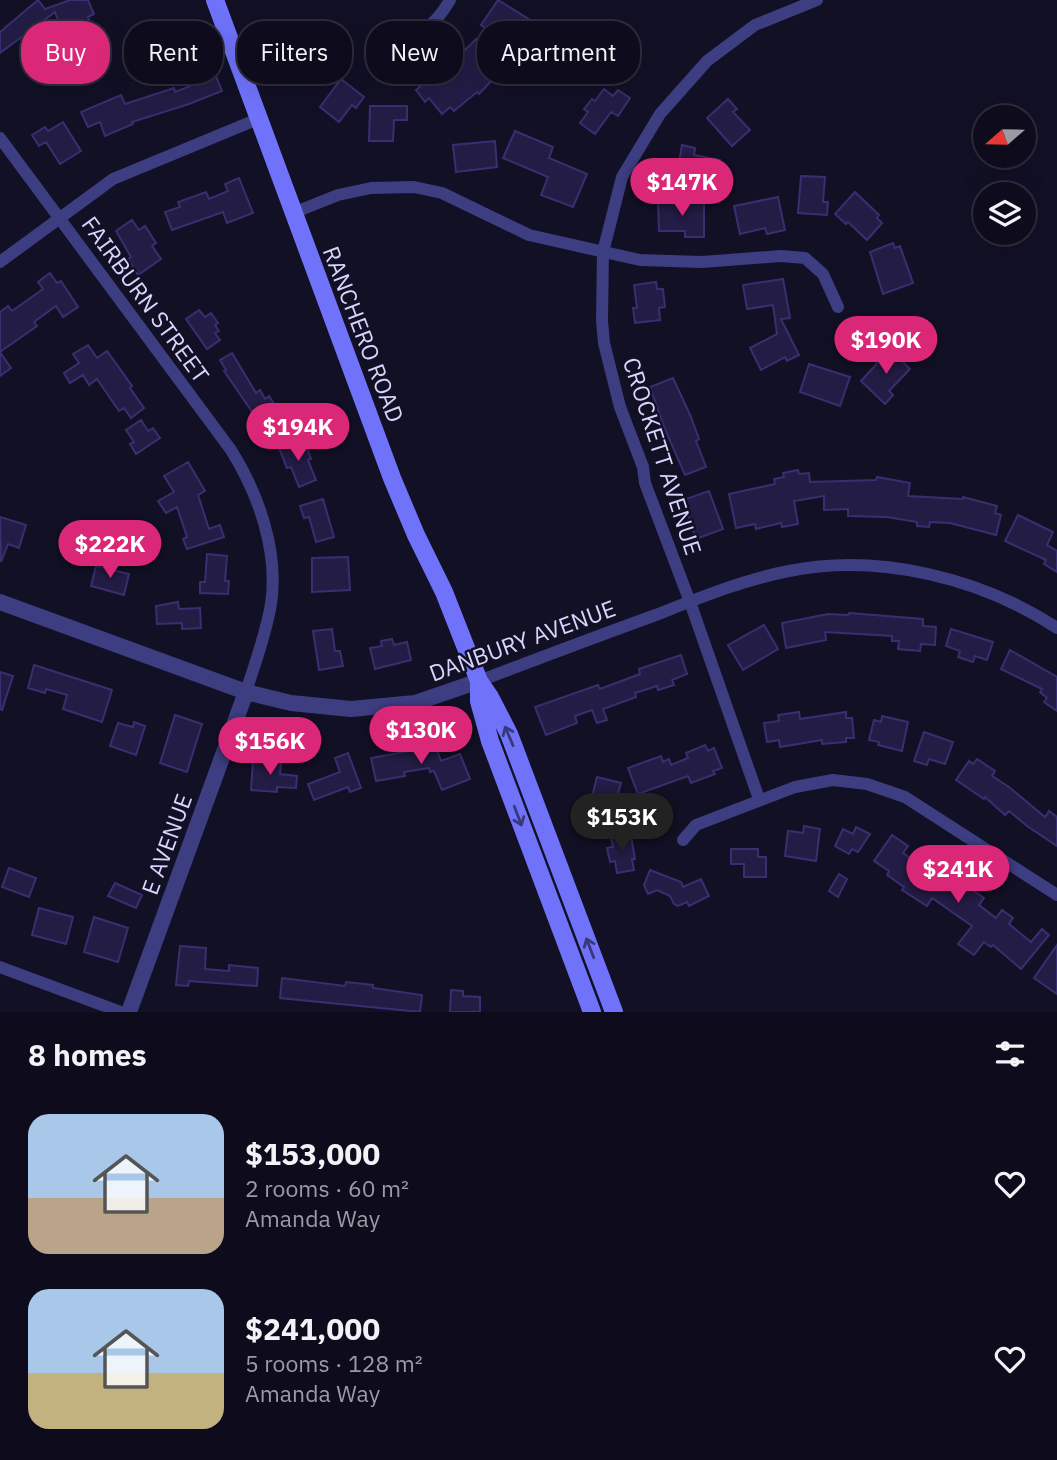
<!DOCTYPE html>
<html lang="en">
<head>
<meta charset="utf-8">
<style>
	body { margin:0; font-family:"IBM Plex Sans",sans-serif; background:#171525; color:#f1f3f6; height:100vh; display:flex; flex-direction:column; font-size:26px; white-space:nowrap }
	* { box-sizing:border-box; margin:0 }
	p { font-size:23px; color:#9b9ba3 }
	.icon { flex:none; width:38px; height:38px; fill:none; stroke:currentColor; stroke-width:2; stroke-linecap:round; stroke-linejoin:round }
	.map { position:relative; height:1012px; overflow:hidden }
	.details { display:flex; flex-direction:column; background:#0e0c1c; flex:1 }
	.details>* { flex:none }
	.top-card { position:absolute; left:21px; top:21px; width:700px; height:63px; display:flex; gap:14px }
	.needle { width:46px; rotate:250deg }
	.tools { position:absolute; left:973px; top:105px; display:grid; gap:14px }
	.tools a { display:grid; place-items:center; width:63px; height:63px; border-radius:50%; background:#0e0c1c; box-shadow:0 7px 28px #0002,0 0 0 2px #2e2c3b; font-size:35px }
	.price { position:absolute; translate:-50% -60px; padding:0 16px; border-radius:24px; background:#db2777; color:#fff; font-size:23px; line-height:46px; filter:drop-shadow(0 2px 4px #0008) }
	.price::after { content:''; position:absolute; left:50%; top:42px; width:21px; height:16px; margin-left:-10px; background:inherit; clip-path:polygon(0 0,100% 0,50% 100%) }
	.price.current { background:#222; color:#fff }
	ul { padding:0; list-style:none }
	li { display:flex; align-items:center; gap:21px; height:175px; padding:0 28px }
	li span { display:grid; place-items:center; flex:none; width:196px; height:140px; border-radius:21px; color:#555 }
	li>.icon { margin-inline-start:auto }
	span .icon { width:84px; height:84px; fill:#fffc; stroke-width:1 }
	li b { font-size:30px }
	h2 { display:flex; justify-content:space-between; align-items:center; height:84px; padding:0 28px; font-size:30px }
	.chip { padding:0 24px; border-radius:28px; background:#0e0c1c; box-shadow:0 7px 28px #0002,0 0 0 2px #2e2c3b; font-size:24px; line-height:63px }
	.chip.current { background:#db2777; color:#fff }
	.map>svg:first-child { display:block }
	.building { fill:#231c45; stroke:#392f70; stroke-width:2 }
	.lines { fill:none; stroke-linecap:round; stroke-linejoin:round }
	.minor { stroke:#3d3d82; stroke-width:12 }
	.tertiary { stroke:#3d3d82; stroke-width:16 }
	.secondary { stroke:#7073fa; stroke-width:18 }
	.oneway { stroke:#38387a }
	.labels { text-anchor:middle; dominant-baseline:central; stroke-width:5; stroke-linejoin:round; paint-order:stroke }
	.street-label { font-size:23px; fill:#d8d5fd; stroke:#121025 }
</style>
</head>
<body>
<div class="map">
<svg width="1057" height="1012" viewBox="0 0 1057 1012">
	<rect width="100%" height="100%" fill="#121025"/>
	<!-- building -->
	<path class="building" d="M38,0L45,9L70,0H88L94,14L88,17L90,22L62,32L55,12L0,53V32Z
		M498,0L532,21L520,40L499,26L494,34L481,25Z
		M332,36L348,68L327,78L322,66L305,74L296,53Z
		M476,39L485,47L483,50L490,58L484,64L496,76L479,94L477,92L454,111L450,107L442,114L429,98L425,102L416,90L445,66L447,68Z
		M202,71L204,75L214,71L222,91L189,104L132,122L133,124L105,136L100,122L88,127L81,112L121,95L125,104L174,88L175,92L193,85L190,76Z
		M341,79L364,97L356,108L352,105L339,122L320,107Z
		M604,89L613,96L618,90L630,98L618,116L611,112L595,134L580,123L588,112L584,109L592,99L595,101Z
		M728,99L737,109L733,112L750,130L732,146L707,118Z
		M370,106H407V120H394L393,141H369Z
		M63,122L81,151L60,164L46,142L39,146L32,135L45,127L48,131Z
		M515,131L553,147L549,158L587,174L573,207L541,195L548,177L503,158Z
		M495,141L497,167L456,172L453,145Z
		M682,145L695,148L694,155L720,160L716,183L677,175Z
		M801,176L825,177L823,202H828L827,215L798,213Z
		M239,178L253,213L227,223L223,212L172,230L165,212L180,207L178,202L206,192L209,199L228,191L225,184Z
		M855,192L879,215L877,218L882,223L867,240L848,222L846,224L835,214Z
		M778,197L785,230L767,234L765,228L740,234L734,206Z
		M658,203H704V237H685V231H659Z
		M132,220L139,230L145,226L156,243L152,246L161,259L138,275L128,259L131,257L116,231Z
		M893,243L895,248L900,246L913,283L883,294L870,252Z
		M50,273L57,283L61,281L78,307L63,317L56,306L34,322L37,326L0,352L11,368L0,376V312L8,306L12,311L43,289L38,282Z
		M783,279L790,318L781,319L799,355L787,361L785,357L761,370L750,348L777,334L773,305L747,309L743,285Z
		M656,282L657,289H663L665,307L659,308L660,320L635,323L633,308H637L634,285Z
		M199,310L205,317L211,313L218,323L215,325L219,331L215,333L220,340L207,349L186,319Z
		M88,345L97,358L107,351L132,386L130,388L144,408L131,418L124,408L119,411L97,379L89,385L83,375L70,383L64,373L79,363L73,354Z
		M890,349L910,369L889,391L893,395L885,404L861,381Z
		M232,353L256,393L260,390L265,399L269,396L286,423L268,435L224,371L226,370L220,360Z
		M809,364L850,377L840,406L800,392Z
		M673,378L691,417L699,439L696,441L706,467L685,475L664,427L650,387Z
		M141,420L148,431L153,428L160,438L136,454L130,444L134,442L126,430Z
		M298,440L302,450L307,448L311,459L308,460L316,480L299,487L291,467L287,468L279,448Z
		M188,462L205,491L198,495L209,529L220,525L224,537L187,549L183,539L187,537L177,507L166,513L158,501L174,492L164,476Z
		M798,470L799,474L809,473L810,482L876,480L877,477L910,483L908,496L963,499V497L997,506L995,513L1001,515L996,535L950,523L930,522L929,527L917,526V522L887,517L848,516V509L824,510V496L794,501L798,524L782,527L781,523L756,529L755,524L736,528L729,494L775,484L774,479L784,477L783,473Z
		M709,491L723,529L696,539L683,500Z
		M323,499L334,537L316,542L309,517L304,518L300,506Z
		M1018,515L1053,532L1047,545L1057,551V572L1044,564L1046,560L1005,541Z
		M0,517L26,525L19,548L8,544L1,562Z
		M207,554L227,556L225,581H229L228,594L200,593V582H205Z
		M348,557L350,590L312,592V558Z
		M96,566L129,574L124,595L91,586Z
		M178,602L179,609L200,608L201,628L182,629V623L157,624L156,606Z
		M849,613L923,619V626L936,627L935,645L921,644L920,651L898,649L899,641H892V636L825,632L826,640L786,648L782,623L828,614L848,615Z
		M764,625L778,649L743,670L728,645Z
		M332,629L335,651H340L343,666L319,670L313,631Z
		M951,629L993,642L987,660L975,656L973,662L958,657L960,651L946,646Z
		M392,639L394,645L407,642L411,660L375,669L370,648L382,646L381,641Z
		M1010,650L1057,677V711L1044,702L1047,698L1040,692L1042,689L1001,669Z
		M681,655L687,674L672,680L674,685L658,690L657,686L635,693L636,697L603,709L607,720L597,723L592,710L575,716L577,723L546,735L535,707L598,685L600,689L640,674L639,669Z
		M34,665L112,690L102,722L63,709L67,695L46,689L45,693L28,688Z
		M0,672L13,676L2,710L0,709Z
		M799,712L800,719L846,712V718H852L854,738H846V742L822,744V740L780,747L779,740L767,742L764,723L779,721L778,715Z
		M175,715L202,724L187,772L160,763Z
		M882,716L908,722L902,751L878,745L879,742L869,740L874,720L881,722Z
		M134,722L145,726L136,755L110,746L118,723L133,727Z
		M924,732L953,742L945,764L929,759L927,765L914,761Z
		M435,745L441,761L460,754L470,779L442,790L434,771L430,772L429,768L404,772L405,776L376,781L371,758L415,750V752Z
		M705,745L708,751L714,748L722,768L713,771L715,774L691,783L688,776L638,794L628,768L661,756L663,762L669,759L671,765L688,758L686,753Z
		M348,753L361,788L350,792L348,787L314,800L308,784L340,772L335,758Z
		M977,759L995,771L992,776L1009,787L1045,817L1049,811L1057,817V846L1027,826L1009,811L1005,815L985,797L984,799L956,780L969,761L973,764Z
		M253,761L281,763L280,774L297,776L296,788L277,787V792L251,790Z
		M597,777L621,783L616,800L622,802L617,820L588,812Z
		M804,826L820,829L816,861L785,856L788,831L803,833Z
		M856,827L870,834L858,852L852,849L849,854L835,846L843,829L853,834Z
		M631,835L635,859H632L634,870L617,873L615,861L610,862L607,848L613,847L611,838Z
		M892,835L908,846L903,853L928,870L932,863L984,898L979,905L996,918L1002,910L1013,918L1009,924L1031,942L1042,929L1049,935L1021,969L993,945L991,947L984,942L974,955L958,944L972,926L932,898L927,906L902,890L904,887L887,875L889,871L874,861Z
		M731,849H758V857H766V877H744V864H731Z
		M9,868L36,878L29,897L2,887Z
		M650,870L681,882L683,887L701,879L709,896L689,906L687,902L678,906L674,904L670,896L657,890L648,894L644,885Z
		M839,874L847,879L838,897L829,891Z
		M115,883L142,895L136,908L108,896Z
		M39,908L73,917L66,944L32,935Z
		M94,917L128,928L118,962L84,952Z
		M1057,945V994L1034,978Z
		M180,946L206,948L205,969L229,971V965L258,968L257,986L189,981L188,986L176,985Z
		M282,978L345,986L346,982L373,985V988L422,995L420,1012L280,998Z
		M451,990L463,991V996L480,997V1012H450Z"/>
	<g class="lines">
		<!-- minor -->
		<path class="minor" d="M387,48C416,38 434,28 450,0
			M0,138L231,450C258,493 279,551 271,604C266,634 255,663 246,692
			M293,213L338,195L371,188L414,187L442,193L529,235L640,260L702,262L781,256L805,258L823,274L838,307
			M0,262L113,179L258,119
			M479,681C537,659 595,637 653,616C697,599 742,580 789,571C879,553 981,578 1057,628
			M759,799L690,602L645,483L643,467L620,407L604,343L602,321L603,252L622,177L660,114L707,61L755,25L817,0
			M683,840L696,825L795,787L833,780L867,784L905,797L1057,895
			M0,967L121,1012"/>
		<!-- tertiary -->
		<path class="tertiary" d="M0,602L246,692L291,703L351,709L415,703L479,681
			M129,1012L246,692"/>
		<!-- secondary -->
		<path class="secondary" d="M215,0L392,478L416,535L444,592L479,681L490,697L509,734L614,1012
			M479,681V701L490,741L592,1012"/>
	</g>
	<!-- one-way arrows -->
	<defs><path id="oneway-shaft" d="M-6 0H5M1.5-3L5.5 0L1.5 3" fill="none" stroke-width="1.6" stroke-linecap="round" stroke-linejoin="round" transform="scale(1.75)"/></defs>
	<g class="oneway">
		<use href="#oneway-shaft" transform="translate(509 736) rotate(-113)"/>
		<use href="#oneway-shaft" transform="translate(518 816) rotate(69)"/>
		<use href="#oneway-shaft" transform="translate(590 948) rotate(-111)"/>
	</g>
	<g class="labels">
		<!-- street labels -->
		<g class="street-label">
			<text transform="translate(146 299) rotate(54)">FAIRBURN STREET</text>
			<text transform="translate(364 334) rotate(69)">RANCHERO ROAD</text>
			<text transform="translate(663 456) rotate(72)">CROCKETT AVENUE</text>
			<text transform="translate(522 640) rotate(-20)">DANBURY AVENUE</text>
			<text transform="translate(166 844) rotate(-70)">E AVENUE</text>
		</g>
	</g>
</svg>
<div class="tools">
<a><svg class="needle" viewBox="-14 -14 28 28"><path d="M0-13l5 13h-10z" fill="#e53935"/><path d="M0 13l5-13h-10z" fill="#9b9ba3"/></svg></a>
<a><svg class="icon" aria-label="layers" viewBox="0 0 24 24"><path d="M12 4l9 5-9 5-9-5zM3 14l9 5 9-5"/></svg></a>
</div>
<b class="price" style="left:682px;top:218px">$147K</b>
<b class="price" style="left:886px;top:376px">$190K</b>
<b class="price" style="left:298px;top:463px">$194K</b>
<b class="price" style="left:110px;top:580px">$222K</b>
<b class="price" style="left:421px;top:766px">$130K</b>
<b class="price" style="left:270px;top:777px">$156K</b>
<b class="price current" style="left:622px;top:853px">$153K</b>
<b class="price" style="left:958px;top:905px">$241K</b>
<div class="top-card">
<a class="chip current">Buy</a>
<a class="chip">Rent</a>
<a class="chip">Filters</a>
<a class="chip">New</a>
<a class="chip">Apartment</a>
</div>
</div>
<section class="details">
<h2>8 homes<svg class="icon" aria-label="filters" viewBox="0 0 24 24"><path d="M4 7h16M4 17h16"/><circle cx="9" cy="7" r="2"/><circle cx="15" cy="17" r="2"/></svg></h2>
<ul>
<li><span style="background:linear-gradient(#a9c7e8 60%,#b9a48a 0)"><svg class="icon" aria-label="home" viewBox="0 0 24 24"><path d="M3 11l9-7 9 7M6 9v11h12V9"/></svg></span><div><b>$153,000</b><p>2 rooms · 60 m²</p><p>Amanda Way</p></div><svg class="icon" aria-label="heart" viewBox="0 0 24 24"><path d="M12 20l-8-8c-3-5 5-10 8-4 3-6 11-1 8 4z"/></svg></li>
<li><span style="background:linear-gradient(#a9c7e8 60%,#c2b280 0)"><svg class="icon" aria-label="home" viewBox="0 0 24 24"><path d="M3 11l9-7 9 7M6 9v11h12V9"/></svg></span><div><b>$241,000</b><p>5 rooms · 128 m²</p><p>Amanda Way</p></div><svg class="icon" aria-label="heart" viewBox="0 0 24 24"><path d="M12 20l-8-8c-3-5 5-10 8-4 3-6 11-1 8 4z"/></svg></li>
</ul>
</section>
</body>
</html>
